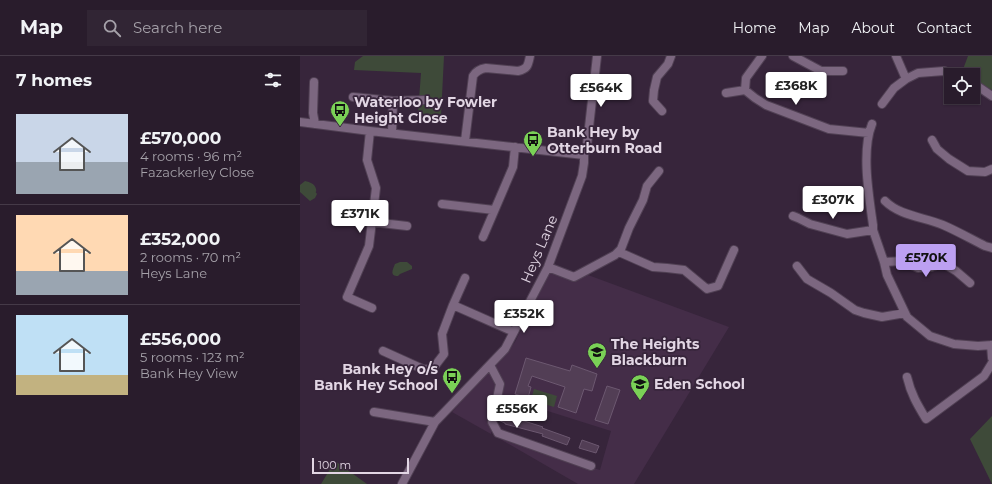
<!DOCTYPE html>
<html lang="en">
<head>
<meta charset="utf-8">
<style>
	body { margin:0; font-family:Montserrat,sans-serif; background:#312534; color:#f1f3f6; height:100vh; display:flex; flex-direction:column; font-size:15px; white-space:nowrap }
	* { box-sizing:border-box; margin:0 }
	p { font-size:13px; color:#a5a1a9 }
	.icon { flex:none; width:22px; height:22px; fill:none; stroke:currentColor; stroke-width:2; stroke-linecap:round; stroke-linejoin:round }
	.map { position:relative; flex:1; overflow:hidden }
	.side { display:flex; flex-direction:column; background:#291c2c; width:300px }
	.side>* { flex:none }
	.fabs { position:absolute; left:644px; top:12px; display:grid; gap:8px }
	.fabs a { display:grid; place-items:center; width:36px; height:36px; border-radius:0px; background:#291c2c; box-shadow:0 1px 3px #0004,0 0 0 1px #453a48; font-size:20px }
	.scale { position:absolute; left:12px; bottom:10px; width:97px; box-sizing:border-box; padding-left:4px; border:2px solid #e2d6e4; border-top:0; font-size:11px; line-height:14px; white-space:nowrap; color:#e2d6e4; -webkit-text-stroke:3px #37253b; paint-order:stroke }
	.price { position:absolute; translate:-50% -34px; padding:0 9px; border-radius:4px; background:#fff; color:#222; font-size:13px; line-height:26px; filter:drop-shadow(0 1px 2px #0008) }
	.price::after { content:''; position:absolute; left:50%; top:24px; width:12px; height:9px; margin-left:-6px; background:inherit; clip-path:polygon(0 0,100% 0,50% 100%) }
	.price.active { background:#bca0f2; color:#111 }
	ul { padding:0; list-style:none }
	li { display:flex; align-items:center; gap:12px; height:100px; padding:0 16px }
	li+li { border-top:1px solid #453a48 }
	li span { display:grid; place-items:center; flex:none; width:112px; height:80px; border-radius:0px; color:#555 }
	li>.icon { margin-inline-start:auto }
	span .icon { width:48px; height:48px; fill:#fffc; stroke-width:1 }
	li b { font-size:17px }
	h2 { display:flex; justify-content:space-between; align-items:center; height:48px; padding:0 16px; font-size:17px }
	header { display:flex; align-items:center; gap:24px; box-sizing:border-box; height:56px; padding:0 20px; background:#291c2c; border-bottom:1px solid #453a48 }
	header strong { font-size:19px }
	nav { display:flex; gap:22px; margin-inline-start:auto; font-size:14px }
	.search { width:280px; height:36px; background:#312534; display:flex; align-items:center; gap:10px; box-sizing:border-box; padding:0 14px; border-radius:0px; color:#a5a1a9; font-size:15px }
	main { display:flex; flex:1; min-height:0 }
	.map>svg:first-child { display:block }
	.built { fill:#442d48 }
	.green { fill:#3e4a39 }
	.building { fill:#523e55; stroke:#6c5870 }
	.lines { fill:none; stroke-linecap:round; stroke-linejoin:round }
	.minor-casing { stroke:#514154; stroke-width:10 }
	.minor { stroke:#7c6780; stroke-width:8 }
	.labels { text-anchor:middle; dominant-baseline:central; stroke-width:3.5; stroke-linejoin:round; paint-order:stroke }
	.poi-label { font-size:14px; font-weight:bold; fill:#e2d6e4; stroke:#37253b; text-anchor:start }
	.street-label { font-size:14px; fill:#e2d6e4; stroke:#37253b }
</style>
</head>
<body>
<header>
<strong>Map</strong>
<div class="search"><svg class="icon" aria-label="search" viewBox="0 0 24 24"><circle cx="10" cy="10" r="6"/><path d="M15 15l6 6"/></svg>Search here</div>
<nav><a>Home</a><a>Map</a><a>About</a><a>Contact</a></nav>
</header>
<main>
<section class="side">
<h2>7 homes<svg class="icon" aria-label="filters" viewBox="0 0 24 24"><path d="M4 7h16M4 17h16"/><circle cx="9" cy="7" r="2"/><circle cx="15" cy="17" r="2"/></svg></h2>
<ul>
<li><span style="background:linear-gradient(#c9d6e8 60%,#9aa5b1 0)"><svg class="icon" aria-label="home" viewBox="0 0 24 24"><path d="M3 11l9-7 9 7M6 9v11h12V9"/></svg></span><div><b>£570,000</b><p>4 rooms · 96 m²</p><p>Fazackerley Close</p></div></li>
<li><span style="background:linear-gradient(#ffd9b3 70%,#9aa5b1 0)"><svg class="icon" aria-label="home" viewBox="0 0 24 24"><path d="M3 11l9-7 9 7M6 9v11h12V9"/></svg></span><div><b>£352,000</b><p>2 rooms · 70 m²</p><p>Heys Lane</p></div></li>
<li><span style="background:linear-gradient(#bfe0f5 75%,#c2b280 0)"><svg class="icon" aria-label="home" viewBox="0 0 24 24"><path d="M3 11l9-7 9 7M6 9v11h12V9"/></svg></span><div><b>£556,000</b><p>5 rooms · 123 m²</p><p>Bank Hey View</p></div></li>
</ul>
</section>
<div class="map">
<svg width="692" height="428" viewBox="0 0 692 428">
	<rect width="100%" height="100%" fill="#37253b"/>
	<!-- built -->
	<path class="built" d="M250,216L288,219L429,271L334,428H278L200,383L300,414L311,375L200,340L191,378L152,356L215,286Z"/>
	<!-- green -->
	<path class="green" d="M63,0H144L141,60L118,57L121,17L54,14L55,6Z
		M668,0H692V34L673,23V19H666L662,16Z
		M5,125C10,126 15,128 16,133C17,138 14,134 17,138L15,142L10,145L0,136V129Z
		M100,206H107L112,210V213L100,218L98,220C89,220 93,213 95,208Z
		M234,333L257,340L254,351L231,344Z
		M692,360V428L670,383Z
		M35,405L67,428H21Z"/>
	<!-- building -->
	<path class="building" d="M226,302L270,315L272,309L297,318L292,335L284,333L276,357L258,351L265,331L232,320L228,330L231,331L228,342L215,338Z
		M307,330L320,334L308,368L295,364Z
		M201,356L206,358L205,360L218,363L243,371L242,372L270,382L267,389L242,380L243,378L205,368V367L198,364Z
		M282,384L299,390L296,397L279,392Z"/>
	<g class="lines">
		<!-- minor casing -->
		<g class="minor-casing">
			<path id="minor" d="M462,0L446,22L445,34L455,42L466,49L529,73L569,77
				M493,0L521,15H543
				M596,0L606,23
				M14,26L13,57L15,68
				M673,27L692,40
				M426,37L445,34
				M53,41L93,45L92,77
				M93,45L126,44
				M582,48L594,32L606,23L618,17L644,15L654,19
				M362,55L353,45L354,34L357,21L368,8L371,0
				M0,66L70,75L284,99
				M572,68C561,95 569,140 573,169V174L584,206L587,219L607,261L630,280L654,288L678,290L692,289
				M70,75L67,104L76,132L69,190L47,241L72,252
				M632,84L637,93L649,103L668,115L685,116L692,113
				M165,85L173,20C176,15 180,13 186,12L218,15C228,13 228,9 230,0
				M585,145C600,160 624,161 643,169C657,175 671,183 685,190L692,192
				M142,148L194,154
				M493,160L498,162L510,168L547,178L573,174
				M72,166L107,170
				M183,181L213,111L215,91
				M319,196L353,211L367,212L384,214L407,233L418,230L434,194
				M584,206L603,205L618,212L631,211L639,208L646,209L656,215L670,227
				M497,210L507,223L531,237L555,254L564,257L582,261L605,257
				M248,211L274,221L315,199L321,193L329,172L343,144L347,130L359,115
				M153,249L214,276
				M691,289L692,302
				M83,295L125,314L134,311L144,298L142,278L153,249L165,222
				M190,309L200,328L192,366L198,377L291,410
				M607,321C611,338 617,348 626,363L684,320L692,307
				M74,356L135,366
				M102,428L135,366L205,293L248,211L282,120L284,107V99L287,89L297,0"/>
		</g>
		<!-- minor -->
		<use href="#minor" class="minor"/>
	</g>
	<!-- icons -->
	<defs>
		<g id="bus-pin" transform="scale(1)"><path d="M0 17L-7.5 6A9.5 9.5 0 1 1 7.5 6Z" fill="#7ad156" stroke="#37253b"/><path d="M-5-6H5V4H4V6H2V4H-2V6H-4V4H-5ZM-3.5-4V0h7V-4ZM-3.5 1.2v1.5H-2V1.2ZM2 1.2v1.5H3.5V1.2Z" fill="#111"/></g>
		<g id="school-pin" transform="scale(1)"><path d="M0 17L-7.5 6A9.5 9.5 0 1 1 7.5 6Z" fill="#7ad156" stroke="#37253b"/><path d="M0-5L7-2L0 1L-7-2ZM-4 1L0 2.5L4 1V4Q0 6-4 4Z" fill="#111"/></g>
	</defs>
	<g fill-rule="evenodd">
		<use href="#bus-pin" x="40" y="54"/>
		<use href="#bus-pin" x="233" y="84"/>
		<use href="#school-pin" x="297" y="296"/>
		<use href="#bus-pin" x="152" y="321"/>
		<use href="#school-pin" x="340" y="328"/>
	</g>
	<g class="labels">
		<!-- poi labels -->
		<g class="poi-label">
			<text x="54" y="46">Waterloo by Fowler<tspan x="54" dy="16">Height Close</tspan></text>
			<text x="247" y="76">Bank Hey by<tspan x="247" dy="16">Otterburn Road</tspan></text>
			<text x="311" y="288">The Heights<tspan x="311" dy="16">Blackburn</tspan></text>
			<text x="138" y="313" text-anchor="end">Bank Hey o/s<tspan x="138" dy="16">Bank Hey School</tspan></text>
			<text x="354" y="328">Eden School</text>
		</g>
		<!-- street labels -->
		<g class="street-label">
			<text transform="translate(239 193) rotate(-67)">Heys Lane</text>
		</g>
	</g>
</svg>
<div class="fabs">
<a><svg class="icon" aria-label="locate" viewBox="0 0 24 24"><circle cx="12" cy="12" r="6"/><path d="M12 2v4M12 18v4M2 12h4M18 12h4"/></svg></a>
</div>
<div class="scale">100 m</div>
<b class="price" style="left:496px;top:50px">£368K</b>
<b class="price" style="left:301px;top:52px">£564K</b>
<b class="price" style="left:533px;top:164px">£307K</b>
<b class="price" style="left:60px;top:178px">£371K</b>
<b class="price active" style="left:626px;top:222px">£570K</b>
<b class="price" style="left:224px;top:278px">£352K</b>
<b class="price" style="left:217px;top:373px">£556K</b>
</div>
</main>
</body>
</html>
